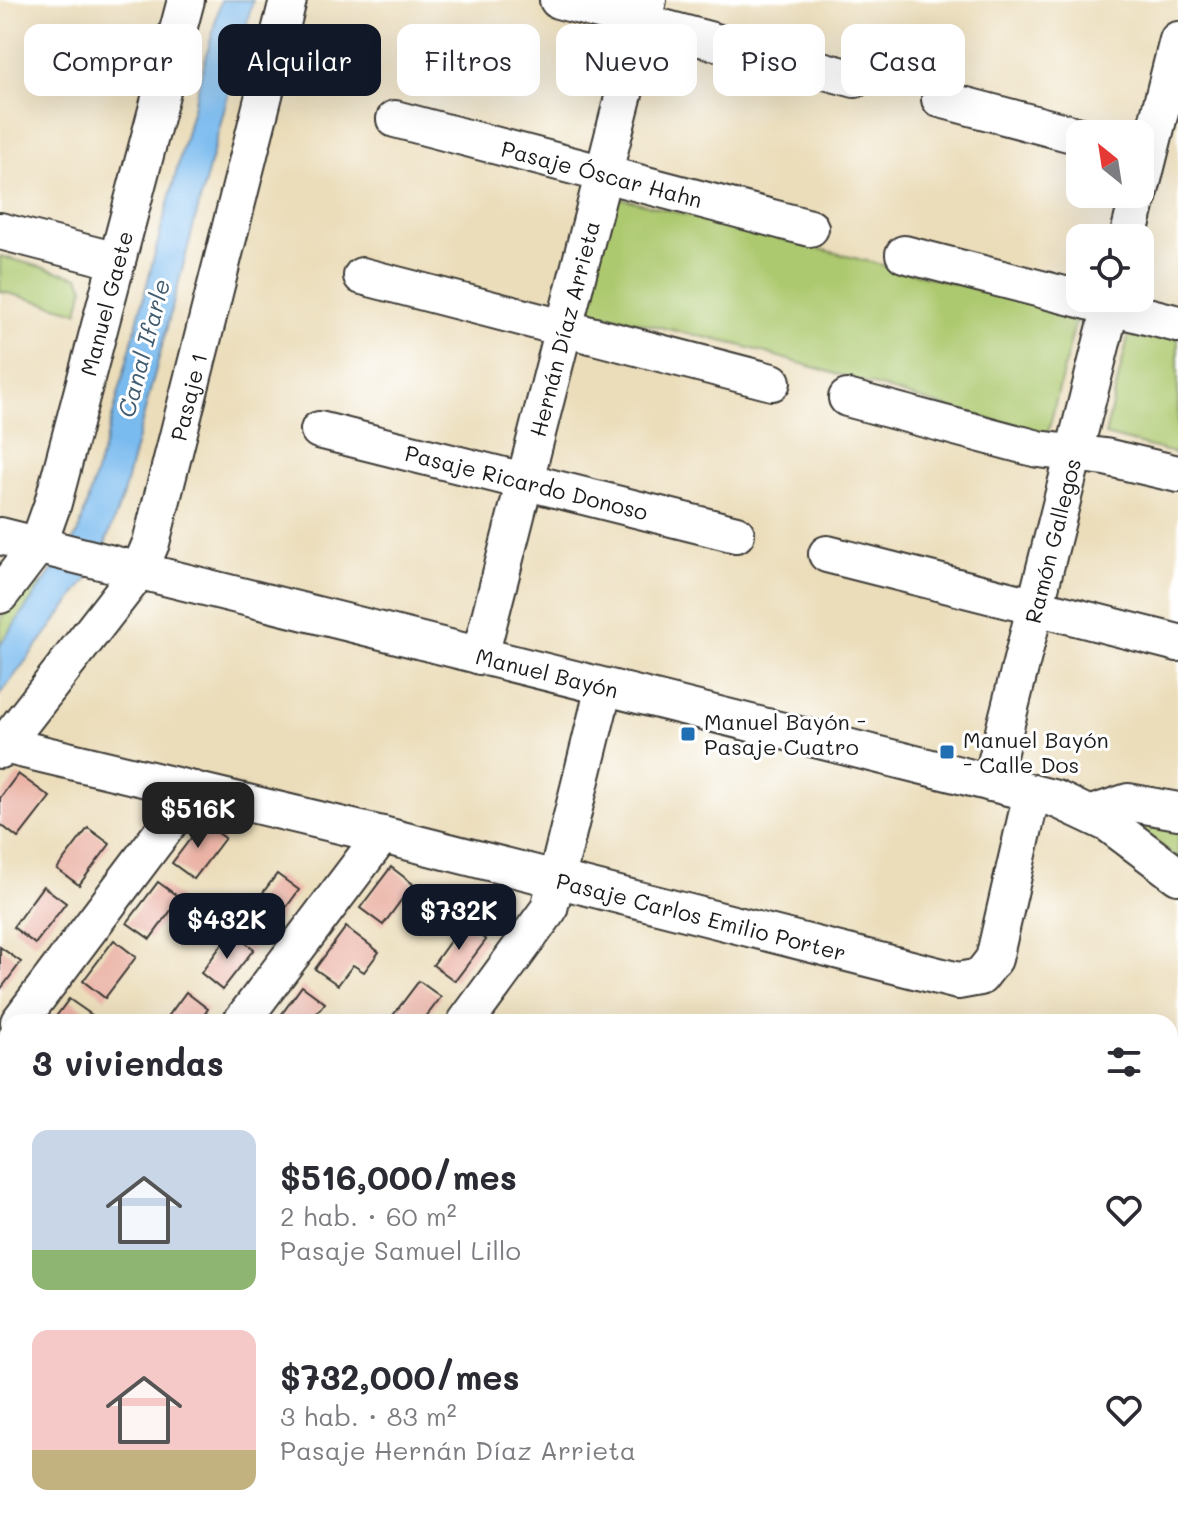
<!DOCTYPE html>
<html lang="es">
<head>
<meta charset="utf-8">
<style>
	body { margin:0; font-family:Mali,sans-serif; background:#f7f7f7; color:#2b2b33; height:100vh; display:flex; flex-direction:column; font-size:30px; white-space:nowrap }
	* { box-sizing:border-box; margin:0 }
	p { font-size:26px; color:#7c7c81 }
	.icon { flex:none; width:44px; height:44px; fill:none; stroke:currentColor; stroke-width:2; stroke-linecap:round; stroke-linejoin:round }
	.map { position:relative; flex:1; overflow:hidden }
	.details { position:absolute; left:0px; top:1014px; width:1178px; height:512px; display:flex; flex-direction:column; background:#fff; border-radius:24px 24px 0 0; box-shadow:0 8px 32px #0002 }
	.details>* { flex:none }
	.hud { position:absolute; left:24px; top:24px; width:1130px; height:72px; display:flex; gap:16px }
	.needle { width:52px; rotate:330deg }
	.fabs { position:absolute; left:1066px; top:120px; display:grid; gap:16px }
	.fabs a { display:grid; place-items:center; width:88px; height:88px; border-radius:16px; background:#fff; box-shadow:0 8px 32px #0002; font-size:40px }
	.price { position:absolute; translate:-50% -68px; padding:0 18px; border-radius:16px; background:#111827; color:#fff; font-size:26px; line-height:52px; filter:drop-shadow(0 2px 4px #0008) }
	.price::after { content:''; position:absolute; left:50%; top:48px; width:24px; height:18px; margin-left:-12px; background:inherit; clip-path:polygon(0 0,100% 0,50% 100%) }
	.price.selected { background:#222; color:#fff }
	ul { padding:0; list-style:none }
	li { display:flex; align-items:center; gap:24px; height:200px; padding:0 32px }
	li span { display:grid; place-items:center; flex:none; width:224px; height:160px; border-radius:16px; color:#555 }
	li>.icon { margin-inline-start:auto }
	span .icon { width:96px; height:96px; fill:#fffc; stroke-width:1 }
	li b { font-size:34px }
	h2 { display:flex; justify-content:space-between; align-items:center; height:96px; padding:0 32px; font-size:34px }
	.tag { padding:0 28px; border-radius:16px; background:#fff; box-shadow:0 8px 32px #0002; font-size:28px; line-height:72px }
	.tag.selected { background:#111827; color:#fff }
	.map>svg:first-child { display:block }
	.green { fill:#adc970; stroke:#647246; stroke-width:2 }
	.water { fill:#7abbef; stroke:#4b6c86; stroke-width:2 }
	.building { fill:#ebb3a6 }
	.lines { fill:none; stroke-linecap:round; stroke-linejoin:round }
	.minor-casing { stroke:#3b3934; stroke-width:40 }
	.minor { stroke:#fff; stroke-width:36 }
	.poi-dot { fill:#1f6fb2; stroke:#fff; stroke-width:3 }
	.labels { text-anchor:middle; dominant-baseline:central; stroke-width:6; stroke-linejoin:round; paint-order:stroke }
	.street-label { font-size:22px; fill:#1c1c1c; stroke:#fff }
	.poi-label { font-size:22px; fill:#1c1c1c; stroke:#fff; text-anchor:start }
	.water-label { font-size:24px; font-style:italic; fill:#425c70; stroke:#fff }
</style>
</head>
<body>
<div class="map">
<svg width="1178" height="1526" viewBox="0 0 1178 1526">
	<rect width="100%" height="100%" fill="#fff"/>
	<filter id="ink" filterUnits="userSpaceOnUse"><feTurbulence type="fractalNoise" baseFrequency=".0125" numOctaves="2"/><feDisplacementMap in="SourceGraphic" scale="16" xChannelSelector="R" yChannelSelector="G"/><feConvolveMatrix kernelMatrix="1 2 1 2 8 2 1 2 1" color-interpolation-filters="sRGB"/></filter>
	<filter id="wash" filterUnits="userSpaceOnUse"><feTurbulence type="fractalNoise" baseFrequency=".006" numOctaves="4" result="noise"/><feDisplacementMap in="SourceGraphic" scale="32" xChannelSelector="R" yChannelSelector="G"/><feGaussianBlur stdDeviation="1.8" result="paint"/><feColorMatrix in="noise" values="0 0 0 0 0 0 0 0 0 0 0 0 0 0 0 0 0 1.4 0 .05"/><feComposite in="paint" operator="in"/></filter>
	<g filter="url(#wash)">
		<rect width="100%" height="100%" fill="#ebddba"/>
		<!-- green -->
		<path class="green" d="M613,196L1077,315L1047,437L739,345L585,310Z
			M0,256L79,277L84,287L78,312L0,291Z
			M1131,325L1178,338V454L1105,435Z
			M44,583L0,645C0,605 5,594 44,583Z
			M1121,814L1178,826V859Z
			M272,1518H333L329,1526H265Z"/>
		<!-- water -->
		<path class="water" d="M221,0H253L122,498L97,566L0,695V645L78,533L110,426Z"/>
		<g id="blocks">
			<!-- building -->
			<path class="building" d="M18,774L50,797L18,838L0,824V798Z
				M203,822L225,838L194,879L172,863Z
				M88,828L110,844L79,885L57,869Z
				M391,867L413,884L383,925L360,908Z
				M277,874L299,890L268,932L246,915Z
				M158,882L180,898L150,939L127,923Z
				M43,886L66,903L35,944L13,927Z
				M463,923L486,940L455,981L433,965Z
				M346,927L379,952L364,972L353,965L338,985L315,969Z
				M231,932L254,949L222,990L201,973Z
				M114,940L136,957L105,998L83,981Z
				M0,947L21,962L0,990Z
				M419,981L441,997L422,1022H388Z
				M302,986L325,1003L310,1022H276Z
				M186,992L208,1009L199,1022H164Z
				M69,999L92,1015L87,1022H52Z
				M8,1080V1108L0,1102V1091Z
				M1170,1207L1178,1213V1254L1170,1264Z
				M0,1412L8,1419V1518H65L59,1526H0Z
				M551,1518H604L610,1523L608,1526H556L549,1521Z
				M718,1518H757L768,1526H712Z
				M825,1518H872L865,1526H823L820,1524Z"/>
		</g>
	</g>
	<g filter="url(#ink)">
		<use href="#blocks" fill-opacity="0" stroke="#3b3934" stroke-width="2"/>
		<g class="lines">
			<!-- minor casing -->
			<g class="minor-casing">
				<g id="minor">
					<path d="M558,0L855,79"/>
					<path d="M940,99L1080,136"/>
					<path id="s1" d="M395,119L810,228"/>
					<path d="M1140,191L1178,40"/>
					<path d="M0,231L117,261"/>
					<path d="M1128,238L1139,194"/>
					<path d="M904,254L1178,324"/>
					<path d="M362,276L772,382"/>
					<path d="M847,398L1038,449L1105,457L1178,474"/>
					<path id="s2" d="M319,430L736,534"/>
					<path id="s3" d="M0,536L1056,799L1109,824L1178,876"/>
					<path d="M827,554L1178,643"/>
					<path id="s4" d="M0,595L38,545L53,503L186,0"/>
					<path id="s5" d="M480,656L648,0"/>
					<path id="s6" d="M4,745L382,835L958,981L980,977L994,959L1032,793"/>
					<path id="s7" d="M0,750L139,571L151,543L288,0"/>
					<path id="s8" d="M991,783L1113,298"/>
					<path d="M1091,814L1128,802L1178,811"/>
					<path d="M19,1022L194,790"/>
					<path d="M241,1022L382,835"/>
					<path d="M466,1022L549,909L604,687"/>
					<path d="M1170,1182L1178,1172"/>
					<path d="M0,1342L8,1331"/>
					<path d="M1170,1458L1178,1447"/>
					<path d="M1170,1517L1178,1507"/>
					<path d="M215,1518L225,1526"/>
					<path d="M508,1518L518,1526"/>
					<path d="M783,1518L793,1526"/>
					<path d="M354,1526L358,1518"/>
					<path d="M896,1526L903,1518"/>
					<path d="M1116,1526L1122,1518"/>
				</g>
			</g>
			<!-- minor -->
			<use href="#minor" class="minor"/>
		</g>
	</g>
	<!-- markers -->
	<g class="poi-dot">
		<rect x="680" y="726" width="16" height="16" rx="4"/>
		<rect x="939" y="744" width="16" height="16" rx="4"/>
	</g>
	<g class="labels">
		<!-- street labels -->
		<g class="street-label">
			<text stroke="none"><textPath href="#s1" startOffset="214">Pasaje Óscar Hahn</textPath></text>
			<text stroke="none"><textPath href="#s4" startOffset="314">Manuel Gaete</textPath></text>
			<text stroke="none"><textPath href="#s5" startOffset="338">Hernán Díaz Arrieta</textPath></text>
			<text stroke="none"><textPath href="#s7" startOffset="408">Pasaje 1</textPath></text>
			<text stroke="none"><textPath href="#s2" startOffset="214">Pasaje Ricardo Donoso</textPath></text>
			<text stroke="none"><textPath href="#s8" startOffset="250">Ramón Gallegos</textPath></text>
			<text stroke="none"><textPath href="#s3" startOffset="564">Manuel Bayón</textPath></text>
			<text stroke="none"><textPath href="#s6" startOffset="718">Pasaje Carlos Emilio Porter</textPath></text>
		</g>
		<!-- poi labels -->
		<g class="poi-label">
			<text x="704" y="721">Manuel Bayón -<tspan x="704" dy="25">Pasaje Cuatro</tspan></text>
			<text x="963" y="739">Manuel Bayón<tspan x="963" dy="25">- Calle Dos</tspan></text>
		</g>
		<!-- water labels -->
		<g class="water-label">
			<text transform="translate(143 348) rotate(-75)">Canal Ifarle</text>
		</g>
	</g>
</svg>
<div class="fabs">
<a><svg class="needle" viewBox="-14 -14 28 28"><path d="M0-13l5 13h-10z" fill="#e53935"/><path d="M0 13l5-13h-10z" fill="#7c7c81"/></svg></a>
<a><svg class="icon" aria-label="locate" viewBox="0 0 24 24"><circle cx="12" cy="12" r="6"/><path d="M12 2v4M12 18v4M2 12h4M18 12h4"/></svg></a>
</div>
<b class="price selected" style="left:198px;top:850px">$516K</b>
<b class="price" style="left:459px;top:952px">$732K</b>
<b class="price" style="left:227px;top:961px">$432K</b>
<div class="hud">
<a class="tag">Comprar</a>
<a class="tag selected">Alquilar</a>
<a class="tag">Filtros</a>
<a class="tag">Nuevo</a>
<a class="tag">Piso</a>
<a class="tag">Casa</a>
</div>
<section class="details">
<h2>3 viviendas<svg class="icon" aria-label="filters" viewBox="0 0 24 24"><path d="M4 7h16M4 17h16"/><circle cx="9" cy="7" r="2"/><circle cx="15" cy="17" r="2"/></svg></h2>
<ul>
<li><span style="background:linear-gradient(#c9d6e8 75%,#8fb573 0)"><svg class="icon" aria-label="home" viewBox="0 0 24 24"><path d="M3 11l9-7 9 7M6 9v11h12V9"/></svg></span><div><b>$516,000/mes</b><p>2 hab. · 60 m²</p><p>Pasaje Samuel Lillo</p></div><svg class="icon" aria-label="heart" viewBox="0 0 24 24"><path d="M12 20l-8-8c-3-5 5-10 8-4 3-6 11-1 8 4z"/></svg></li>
<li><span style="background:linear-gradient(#f6c9c9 75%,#c2b280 0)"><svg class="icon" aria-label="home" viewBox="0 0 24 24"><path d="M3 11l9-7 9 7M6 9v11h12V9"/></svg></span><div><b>$732,000/mes</b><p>3 hab. · 83 m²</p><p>Pasaje Hernán Díaz Arrieta</p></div><svg class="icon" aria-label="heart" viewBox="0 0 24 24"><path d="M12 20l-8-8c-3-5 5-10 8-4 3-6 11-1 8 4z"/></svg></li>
</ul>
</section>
</div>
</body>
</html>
